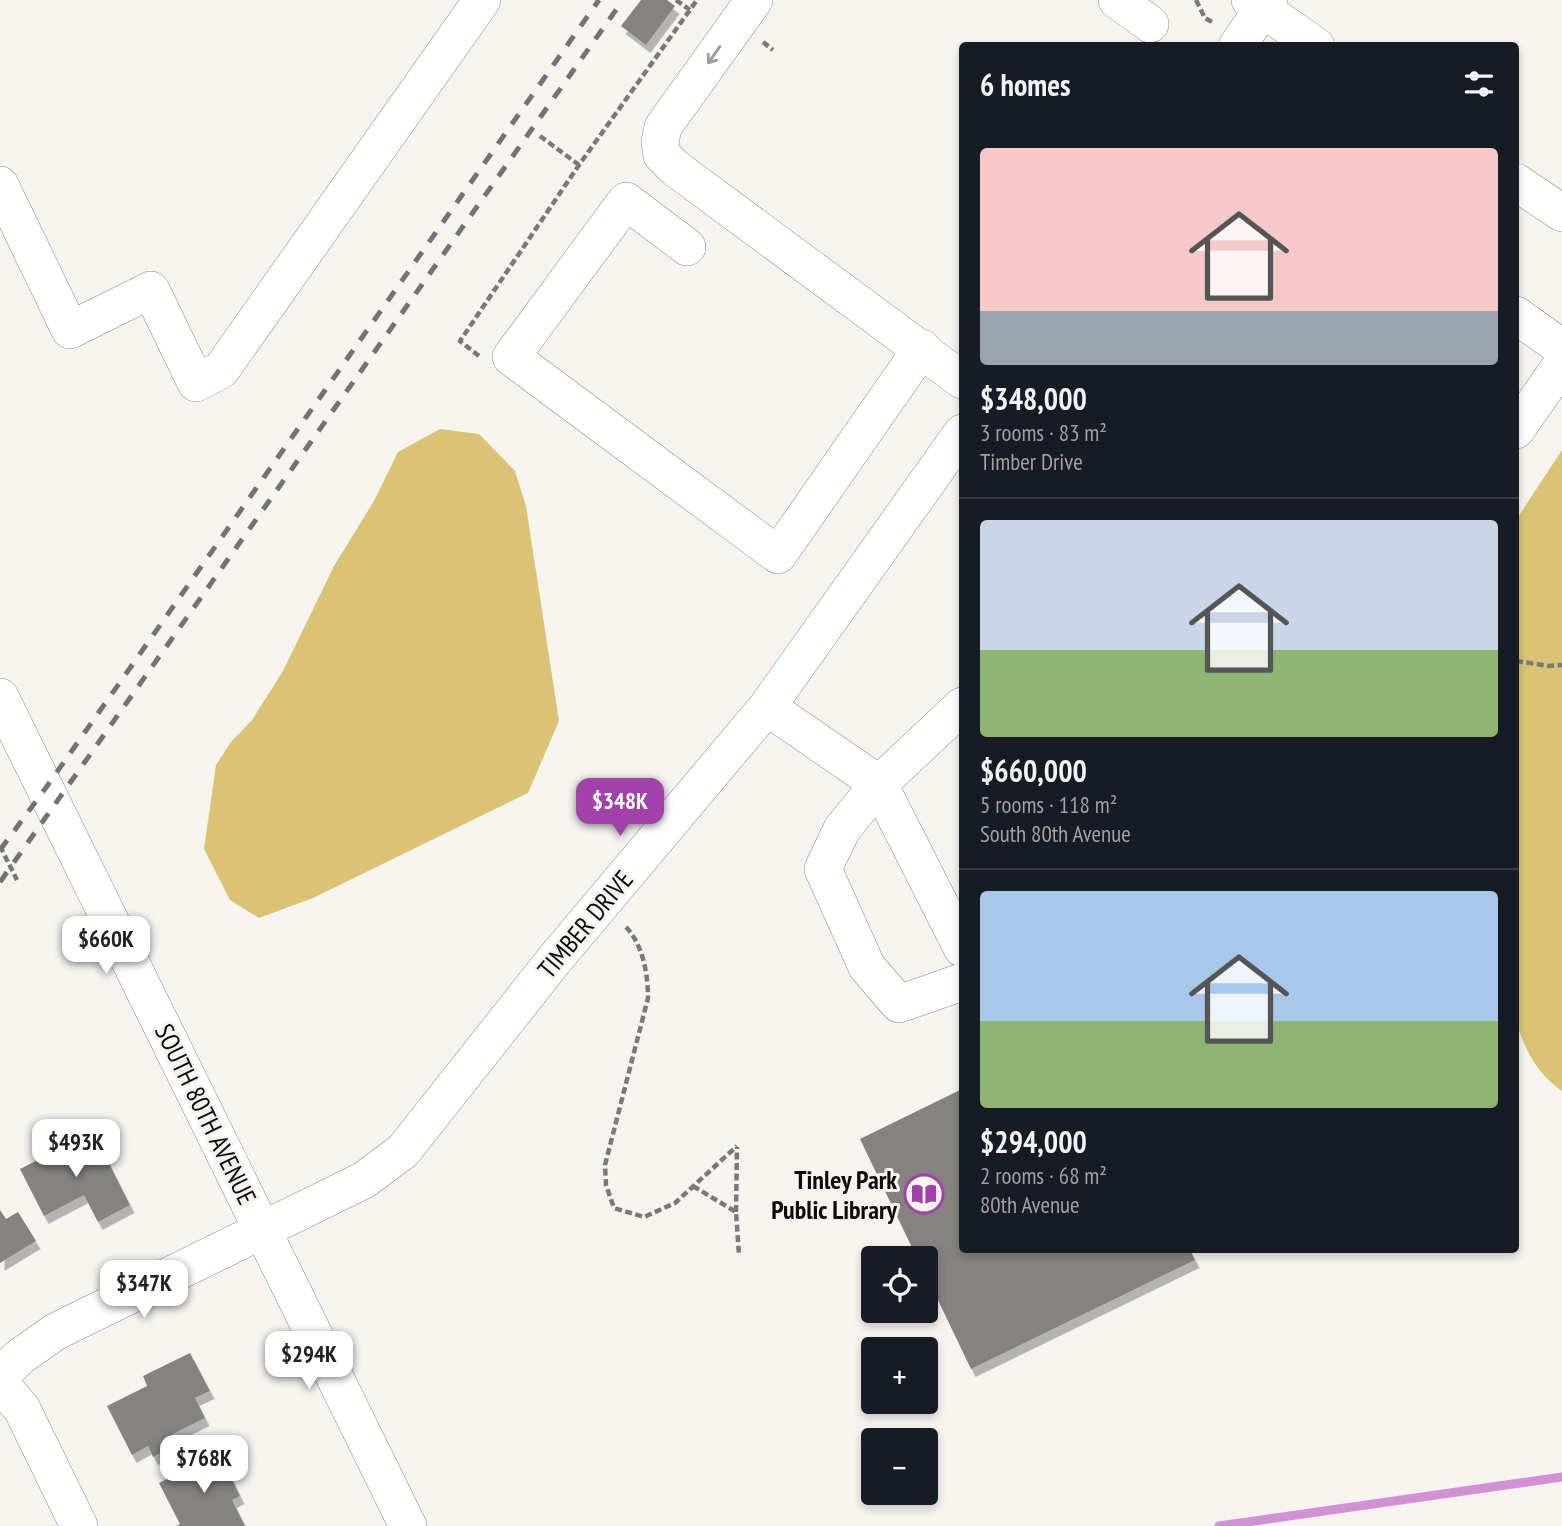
<!DOCTYPE html>
<html lang="en">
<head>
<meta charset="utf-8">
<style>
	body { margin:0; font-family:"PT Sans Narrow",sans-serif; background:#20242c; color:#f1f3f6; height:100vh; display:flex; flex-direction:column; font-size:26px; white-space:nowrap }
	* { box-sizing:border-box; margin:0 }
	p { font-size:23px; color:#9ea1a6 }
	.icon { flex:none; width:38px; height:38px; fill:none; stroke:currentColor; stroke-width:2; stroke-linecap:round; stroke-linejoin:round }
	.map { position:relative; flex:1; overflow:hidden }
	.drawer { position:absolute; left:959px; top:42px; width:560px; height:1211px; display:flex; flex-direction:column; background:#171b24; border-radius:7px; box-shadow:0 4px 10px #0003 }
	.drawer>* { flex:none }
	.controls { position:absolute; left:861px; top:1246px; display:grid; gap:14px }
	.controls a { display:grid; place-items:center; width:77px; height:77px; border-radius:7px; background:#171b24; box-shadow:0 4px 10px #0003; font-size:35px }
	.price { position:absolute; translate:-50% -60px; padding:0 16px; border-radius:14px; background:#fff; color:#222; font-size:23px; line-height:46px; filter:drop-shadow(0 2px 4px #0008) }
	.price::after { content:''; position:absolute; left:50%; top:42px; width:21px; height:16px; margin-left:-10px; background:inherit; clip-path:polygon(0 0,100% 0,50% 100%) }
	.price.on { background:#a241a9; color:#fff }
	ul { padding:0; list-style:none }
	li { display:grid; align-content:center; gap:14px; height:371px; padding:0 21px }
	li+li { border-top:2px solid #363941 }
	li span { display:grid; place-items:center; height:217px; border-radius:7px; color:#555 }
	li>.icon { margin-inline-start:auto }
	span .icon { width:126px; height:126px; fill:#fffc; stroke-width:1 }
	li b { font-size:30px }
	h2 { display:flex; justify-content:space-between; align-items:center; height:84px; padding:0 21px; font-size:30px }
	.map>svg:first-child { display:block }
	.green { fill:#dbc375 }
	.lines { fill:none; stroke-linecap:round; stroke-linejoin:round }
	.stream { stroke:#d291d5; stroke-width:9 }
	.building { fill:#84837f; filter:url(#shadow) }
	.minor-casing { stroke:#8c8a86; stroke-width:38 }
	.path { stroke:#7a7976; stroke-width:4.5; stroke-dasharray:7 3.5; stroke-linecap:butt }
	.minor { stroke:#fff; stroke-width:37 }
	.rail { stroke:#747370; stroke-width:5; stroke-dasharray:12 12; stroke-linecap:butt }
	.oneway { stroke:#9e9d9d }
	.labels { text-anchor:middle; dominant-baseline:central; stroke-width:6; stroke-linejoin:round; paint-order:stroke }
	.street-label { font-size:26px; fill:#0c0b0a; stroke:#f5f4ef }
	.poi-label { font-size:26px; font-weight:bold; fill:#0c0b0a; stroke:#f5f4ef; text-anchor:end }
</style>
</head>
<body>
<div class="map">
<svg width="1562" height="1526" viewBox="0 0 1562 1526">
	<defs>
		<filter id="shadow"><feDropShadow dx="4.5" dy="8" stdDeviation="0" flood-color="#0004"/></filter>
	</defs>
	<rect width="100%" height="100%" fill="#f5f4ef"/>
	<!-- green -->
	<path class="green" d="M440,429L479,434L515,471L526,506L559,721L528,793L313,898L259,918L230,900L204,849L216,765L231,742L252,720L283,671L334,566L374,501L398,452Z
		M1562,450V1091C1536,1073 1526,1051 1516,1022V520Z"/>
	<g class="lines">
		<!-- stream -->
		<path class="stream" d="M1219,1526L1562,1477"/>
	</g>
	<!-- building -->
	<path class="building" d="M641,0H667L675,6L646,45L621,26Z
		M962,1089V1250H1190L1195,1260L971,1369L926,1275V1258H917L860,1139Z
		M93,1132L130,1205L98,1222L84,1195L44,1216L20,1169Z
		M0,1210L6,1219L18,1212L36,1241L0,1263Z
		M190,1353L210,1391L195,1398L205,1418L173,1434L178,1444L153,1457L148,1446L132,1455L107,1406L147,1386L143,1376Z
		M219,1453L240,1496L232,1500L245,1526H176L180,1524L159,1483Z"/>
	<g class="lines">
		<!-- minor casing -->
		<g class="minor-casing">
			<path id="minor" d="M754,0L663,127L660,142L662,155L675,168L962,380
				M1117,0L1150,24
				M1250,0L1316,46
				M1237,46L1269,0
				M1516,182L1562,213
				M0,185L70,330L151,290L196,383L221,370L482,0
				M687,247L626,201L511,357L778,555L922,348
				M1516,315L1562,348
				M1516,430L1562,364
				M0,697L408,1526
				M962,706L879,784L842,829L823,869L867,967L899,1004L962,982
				M767,707L879,784L962,948
				M0,1375L21,1356L55,1332L364,1180L403,1151L555,959L767,707L962,433
				M0,1383L22,1409L79,1526"/>
		</g>
		<!-- path -->
		<path class="path" d="M676,0L690,10
			M1196,0L1205,18L1214,23
			M763,42L773,50
			M540,136L579,165
			M479,356L460,341L579,165L697,0
			M1516,661L1549,666L1562,665
			M0,846L17,880
			M626,927C643,945 648,974 648,998L605,1165L606,1185L614,1208L644,1217L675,1203L737,1146
			M693,1186L736,1212L739,1255
			M736,1212L737,1147"/>
		<!-- minor -->
		<use href="#minor" class="minor"/>
		<!-- rail -->
		<path class="rail" d="M0,850L45,789L599,0
			M0,882L623,0"/>
	</g>
	<!-- one-way arrows -->
	<defs><path id="oneway-shaft" d="M-6 0H5M1.5-3L5.5 0L1.5 3" fill="none" stroke-width="1.6" stroke-linecap="round" stroke-linejoin="round" transform="scale(1.75)"/></defs>
	<use class="oneway" href="#oneway-shaft" transform="translate(714 55) rotate(125)"/>
	<!-- icons -->
	<defs>
		<g id="library-ring" transform="scale(2.0125)"><circle r="9.5" fill="#f5f4ef" stroke="#a241a9" stroke-width="1.5"/><path d="M-6-4Q-3-5.5-.7-3.5V5Q-3 3-6 4ZM6-4Q3-5.5 .7-3.5V5Q3 3 6 4Z" fill="#a241a9"/></g>
	</defs>
	<g fill-rule="evenodd">
		<use href="#library-ring" x="924" y="1194"/>
	</g>
	<g class="labels">
		<!-- street labels -->
		<g class="street-label">
			<text transform="translate(585 924) rotate(-50)">TIMBER DRIVE</text>
			<text transform="translate(206 1114) rotate(64)">SOUTH 80TH AVENUE</text>
		</g>
		<!-- poi labels -->
		<g class="poi-label">
			<text x="897" y="1179">Tinley Park<tspan x="897" dy="30">Public Library</tspan></text>
		</g>
	</g>
</svg>
<div class="controls">
<a><svg class="icon" aria-label="locate" viewBox="0 0 24 24"><circle cx="12" cy="12" r="6"/><path d="M12 2v4M12 18v4M2 12h4M18 12h4"/></svg></a>
<a>+</a>
<a>−</a>
</div>
<b class="price on" style="left:620px;top:838px">$348K</b>
<b class="price" style="left:106px;top:976px">$660K</b>
<b class="price" style="left:76px;top:1179px">$493K</b>
<b class="price" style="left:144px;top:1320px">$347K</b>
<b class="price" style="left:309px;top:1391px">$294K</b>
<b class="price" style="left:204px;top:1495px">$768K</b>
<section class="drawer">
<h2>6 homes<svg class="icon" aria-label="filters" viewBox="0 0 24 24"><path d="M4 7h16M4 17h16"/><circle cx="9" cy="7" r="2"/><circle cx="15" cy="17" r="2"/></svg></h2>
<ul>
<li><span style="background:linear-gradient(#f6c9c9 75%,#9aa5b1 0)"><svg class="icon" aria-label="home" viewBox="0 0 24 24"><path d="M3 11l9-7 9 7M6 9v11h12V9"/></svg></span><div><b>$348,000</b><p>3 rooms · 83 m²</p><p>Timber Drive</p></div></li>
<li><span style="background:linear-gradient(#c9d6e8 60%,#8fb573 0)"><svg class="icon" aria-label="home" viewBox="0 0 24 24"><path d="M3 11l9-7 9 7M6 9v11h12V9"/></svg></span><div><b>$660,000</b><p>5 rooms · 118 m²</p><p>South 80th Avenue</p></div></li>
<li><span style="background:linear-gradient(#a9c7e8 60%,#8fb573 0)"><svg class="icon" aria-label="home" viewBox="0 0 24 24"><path d="M3 11l9-7 9 7M6 9v11h12V9"/></svg></span><div><b>$294,000</b><p>2 rooms · 68 m²</p><p>80th Avenue</p></div></li>
</ul>
</section>
</div>
</body>
</html>
